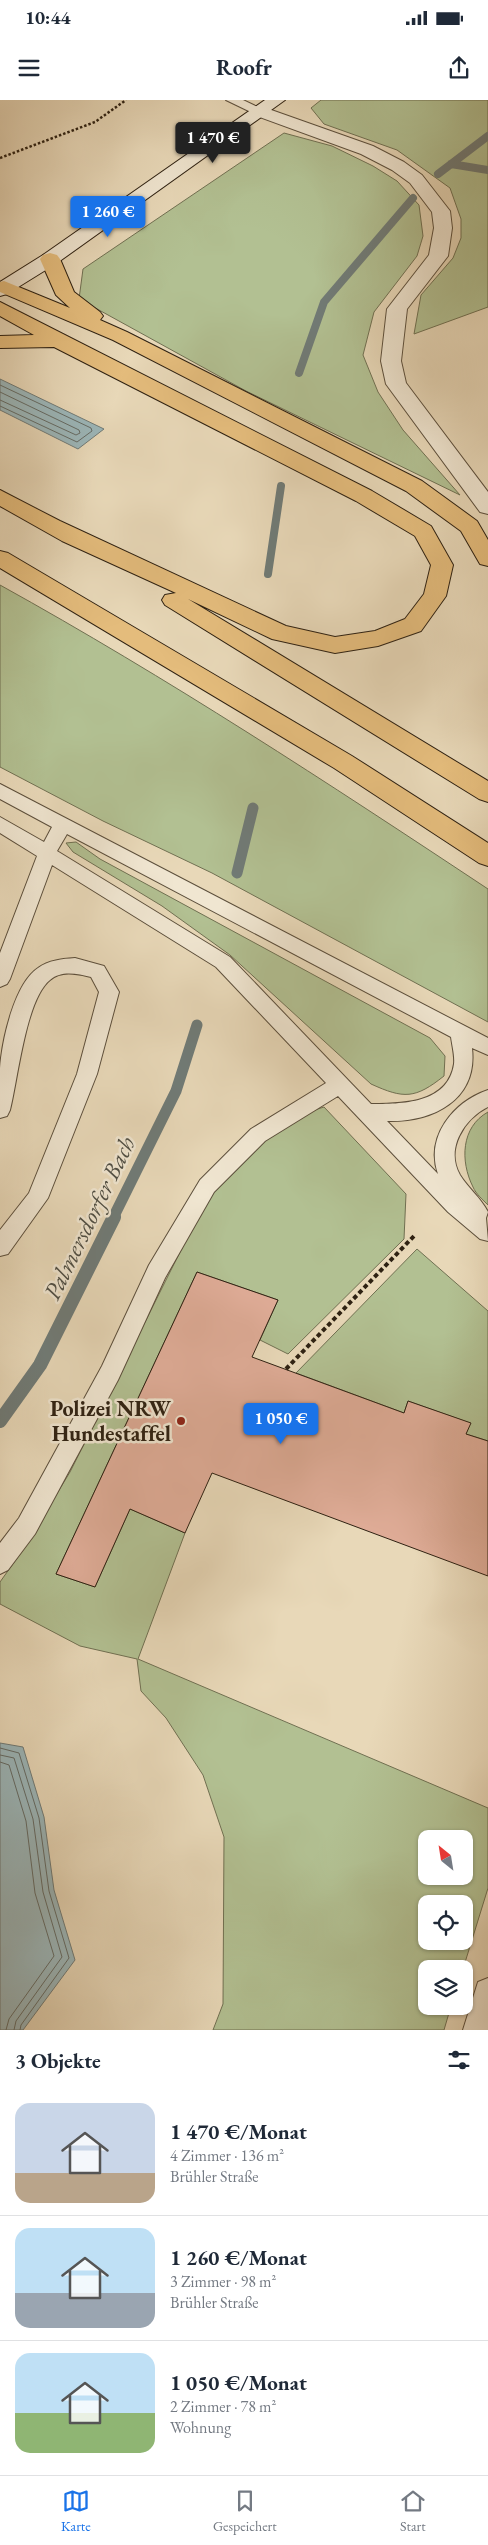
<!DOCTYPE html>
<html lang="de">
<head>
<meta charset="utf-8">
<style>
	body { margin:0; font-family:"EB Garamond",serif; background:#f2f2f3; color:#1f2937; height:100vh; display:flex; flex-direction:column; font-size:19px; white-space:nowrap }
	* { box-sizing:border-box; margin:0 }
	p { font-size:16px; color:#747a83 }
	.icon { flex:none; width:28px; height:28px; fill:none; stroke:currentColor; stroke-width:2; stroke-linecap:round; stroke-linejoin:round }
	.map { position:relative; height:1930px; overflow:hidden }
	.details { display:flex; flex-direction:column; background:#fff; flex:1 }
	.details>* { flex:none }
	.needle { width:32px; rotate:330deg }
	.tools { position:absolute; left:418px; top:1730px; display:grid; gap:10px }
	.tools a { display:grid; place-items:center; width:55px; height:55px; border-radius:10px; background:#fff; box-shadow:0 1px 4px #0004; font-size:25px }
	.price { position:absolute; translate:-50% -42px; padding:0 11px; border-radius:5px; background:#1a73e8; color:#fff; font-size:16px; line-height:32px; filter:drop-shadow(0 1px 2px #0008) }
	.price::after { content:''; position:absolute; left:50%; top:30px; width:15px; height:11px; margin-left:-8px; background:inherit; clip-path:polygon(0 0,100% 0,50% 100%) }
	.price.selected { background:#222; color:#fff }
	ul { padding:0; list-style:none }
	li { display:flex; align-items:center; gap:15px; height:125px; padding:0 15px }
	li+li { border-top:1px solid #e0e1e3 }
	li span { display:grid; place-items:center; flex:none; width:140px; height:100px; border-radius:15px; color:#555 }
	li>.icon { margin-inline-start:auto }
	span .icon { width:60px; height:60px; fill:#fffc; stroke-width:1 }
	li b { font-size:21px }
	h2 { display:flex; justify-content:space-between; align-items:center; height:60px; padding:0 15px; font-size:21px }
	.status { display:flex; justify-content:space-between; align-items:center; height:35px; padding:0 25px; background:#fff; direction:ltr }
	.status svg { height:14px; fill:currentColor }
	header { display:flex; justify-content:space-between; align-items:center; height:65px; padding:0 15px; background:#fff; font-size:22px; font-weight:700 }
	.tabs { display:flex; justify-content:space-around; align-items:center; height:70px; border-top:1px solid #e0e1e3; background:#fff; font-size:14px; color:#747a83 }
	.tabs a { display:grid; justify-items:center; gap:2px }
	.tabs .selected { color:#1a73e8 }
	.map>svg:first-child { display:block }
	.green { fill:#b2c092; stroke:#707052; fill-rule:evenodd }
	.water { fill:#9cb7ba; stroke:#707b77 }
	.lines { fill:none; stroke-linecap:round; stroke-linejoin:round }
	.shore { stroke:#656c66; stroke-width:1 }
	.stream-far2 { stroke:#707b77; stroke-width:8 }
	.stream-far1 { stroke:#707b77; stroke-width:11 }
	.stream { stroke:#707b77; stroke-width:14 }
	.building { fill:#deab96; stroke:#2e2112 }
	.service-casing { stroke:#5c4f3c; stroke-width:2 }
	.minor-casing { stroke:#5c4f3c; stroke-width:2 }
	.secondary-casing { stroke:#2e2112; stroke-width:2 }
	.motorway-casing { stroke:#2e2112; stroke-width:2 }
	.path-far1 { stroke:#2e2112; stroke-width:2.5; stroke-dasharray:2.5 2; stroke-linecap:butt }
	.path { stroke:#2e2112; stroke-width:4; stroke-dasharray:4.5 3; stroke-linecap:butt }
	.service { fill:#f0e6d1; fill-rule:evenodd }
	.minor { fill:#f0e6d1; fill-rule:evenodd }
	.secondary { fill:#f0e6d1; fill-rule:evenodd }
	.motorway { fill:#e4bc7c; fill-rule:evenodd }
	.poi-dot { fill:#8f2418; stroke:#f0e6d1; stroke-width:2 }
	.labels { text-anchor:middle; dominant-baseline:central; stroke-width:5; stroke-linejoin:round; paint-order:stroke }
	.poi-label { font-size:22px; font-weight:bold; fill:#2e2112; stroke:#f0e6d1; text-anchor:end }
	.water-label { font-size:24px; font-style:italic; fill:#4f4e44; stroke:#f0e6d1 }
</style>
</head>
<body>
<div class="status"><b>10:44</b><svg viewBox="0 0 49 12"><path d="M0 12V9h3v3zM5 12V6h3v6zM10 12V3h3v9zM15 12V0h3v12zM26 1h20v11H26zM47 4h2v5h-2z"/></svg></div>
<header><svg class="icon" aria-label="menu" viewBox="0 0 24 24"><path d="M4 6h16M4 12h16M4 18h16"/></svg>Roofr<svg class="icon" aria-label="share" viewBox="0 0 24 24"><path d="M12 15V3M7 8l5-5 5 5M5 13v7h14v-7"/></svg></header>
<div class="map">
<svg width="488" height="1930" viewBox="0 0 488 1930">
	<rect width="100%" height="100%" fill="#e8d8b8"/>
	<filter id="stains"><feTurbulence type="fractalNoise" baseFrequency=".004" numOctaves="4"/><feColorMatrix values="0 0 0 0 .2 0 0 0 0 .09 0 0 0 0 .02 0 0 0 .5 -.17"/></filter>
	<radialGradient id="worn" r=".72"><stop offset=".6" stop-color="#630" stop-opacity="0"/><stop offset="1" stop-color="#630" stop-opacity=".3"/></radialGradient>
	<!-- green -->
	<path class="green" d="M321,0H488V207L414,234L421,195L453,158L461,138V119L450,88L397,50L324,24L311,8Z
		M284,33L332,46L373,66L397,81L419,105L423,136L417,156L374,212L363,255L378,292L403,330L460,395L246,291L79,199L83,169Z
		M0,485C168,578 328,683 488,789V922L212,773L103,721L0,667Z
		M76,742L100,759L430,938L445,956L444,976C415,999 404,999 371,984L230,855L162,806L73,752L66,743Z
		M324,1007L406,1094L404,1139L288,1254L260,1240L278,1200L197,1172L56,1474L95,1487L130,1409L185,1433L138,1559L488,1708V1788L463,1869H426V1906H451L444,1930H213L223,1904L224,1737L203,1675L166,1618L141,1591L137,1559L80,1546L0,1504V1482L22,1451L70,1372L184,1144L217,1085L258,1045L305,1013ZM426,1739H464V1776H426ZM426,1804H464V1841H426Z
		M488,1012V1105C483,1100 476,1094 473,1087C460,1061 461,1027 488,1012Z
		M417,1149L488,1211V1341L466,1334L470,1323L408,1301L404,1313L296,1273Z"/>
	<!-- water -->
	<path class="water" d="M0,279L104,329L78,349L0,310Z
		M0,1643L23,1647L44,1717L54,1790L75,1860L23,1930H0Z"/>
	<g class="lines">
		<!-- shore -->
		<path class="shore" d="M0,285L91,328L92,331L77,342L0,306
			M0,292L79,330L80,333L76,335L0,300
			M0,1648L19,1653L39,1718L49,1791L69,1858L21,1925L20,1930
			M0,1655L14,1658L33,1719L43,1792L62,1857L16,1921L14,1930
			M0,1662L9,1665L26,1721L35,1793L54,1856L9,1919L6,1930"/>
		<!-- stream-far2 -->
		<path class="stream-far2" d="M451,64L488,70
			M438,74L488,36
			M299,273L324,202L413,98
			M268,474L281,386"/>
		<!-- stream-far1 -->
		<path class="stream-far1" d="M237,773L253,708
			M113,1118L176,991L197,925"/>
		<!-- stream -->
		<path class="stream" d="M0,1321L40,1265L114,1117"/>
	</g>
	<!-- building -->
	<path class="building" d="M197,1172L278,1200L252,1257L404,1313L408,1301L471,1323L466,1334L488,1341V1476L212,1373L185,1433L130,1409L95,1487L56,1474Z"/>
	<g class="lines">
		<!-- service casing -->
		<g class="service-casing">
			<path id="service" d="M226,0H243L266,11L265,14H255Z
				M0,684L488,938V955L472,948C478,1000 433,1022 387,1021L438,1074C425,1037 453,1002 488,990V1007C464,1019 445,1049 460,1075C468,1088 481,1098 488,1112L486,1118L488,1141L480,1139L448,1112L338,996L265,1041L214,1092L165,1178L118,1280L35,1434L8,1470L0,1474V1443L19,1418L102,1266L149,1165L200,1080L251,1029L326,983L216,867L52,765L10,879L7,884L0,887V853L37,756L0,733V717L44,742L52,727L0,699ZM67,734L451,937C452,945 455,956 454,964C448,1004 401,1004 371,1004L230,857L57,751Z
				M75,858L104,866L119,892L97,974L48,1098L8,1154L0,1156V1130L29,1093L77,974L99,892L91,877C77,874 62,870 50,880C26,899 18,978 10,1010L7,1016L0,1018C0,1002 0,984 0,968C2,941 14,884 38,868C49,860 62,859 75,858Z
				M488,1878V1930H463L478,1882Z"/>
		</g>
		<!-- minor casing -->
		<g class="minor-casing">
			<path id="minor" d="M260,6L373,46L404,62L422,75L450,111L452,128L448,156L407,209L401,261L406,283L488,392V414L480,412L386,284L381,261L387,209L429,155L434,128L432,112L410,83L392,70L361,54L254,15L251,11L254,7Z"/>
		</g>
		<!-- secondary casing -->
		<g class="secondary-casing">
			<path id="secondary" d="M265,0H285L57,163L7,194L0,196V182L43,155Z"/>
		</g>
		<!-- motorway casing -->
		<g class="motorway-casing">
			<path id="motorway" d="M50,153L57,155L60,159L74,192L100,212L103,216L100,220L127,232L422,381L477,421L488,440V466L480,464L461,431L406,391L113,240L0,192V182L4,181L70,208L56,195L40,159L43,155Z
				M0,202L372,391L431,426L453,465L446,496L421,531L378,546L335,553L272,539L188,499L488,681V702L479,699L165,505L162,500L165,495L176,493L62,441L0,406V390L60,421L286,526L335,537L375,531L405,519L424,494L431,465L415,436L356,401L54,247L0,248V236L34,235L0,216Z
				M0,451L8,453L352,656L488,743V766L479,763L334,668L0,468Z"/>
		</g>
		<!-- path-far1 -->
		<path class="path-far1" d="M0,58L95,22L126,0"/>
		<!-- path -->
		<path class="path" d="M286,1269L414,1136"/>
		<!-- service -->
		<use href="#service" class="service"/>
		<!-- minor -->
		<use href="#minor" class="minor"/>
		<!-- secondary -->
		<use href="#secondary" class="secondary"/>
		<!-- motorway -->
		<use href="#motorway" class="motorway"/>
	</g>
	<!-- markers -->
	<circle class="poi-dot" cx="181" cy="1321" r="5"/>
	<g class="labels">
		<!-- poi labels -->
		<g class="poi-label">
			<text x="171" y="1308">Polizei NRW<tspan x="171" dy="25">Hundestaffel</tspan></text>
		</g>
		<!-- water labels -->
		<g class="water-label">
			<text transform="translate(89 1118) rotate(-64)">Palmersdorfer Bach</text>
		</g>
	</g>
	<rect width="100%" height="100%" filter="url(#stains)"/>
	<rect width="100%" height="100%" fill="url(#worn)"/>
</svg>
<div class="tools">
<a><svg class="needle" viewBox="-14 -14 28 28"><path d="M0-13l5 13h-10z" fill="#e53935"/><path d="M0 13l5-13h-10z" fill="#747a83"/></svg></a>
<a><svg class="icon" aria-label="locate" viewBox="0 0 24 24"><circle cx="12" cy="12" r="6"/><path d="M12 2v4M12 18v4M2 12h4M18 12h4"/></svg></a>
<a><svg class="icon" aria-label="layers" viewBox="0 0 24 24"><path d="M12 4l9 5-9 5-9-5zM3 14l9 5 9-5"/></svg></a>
</div>
<b class="price selected" style="left:213px;top:64px">1 470 €</b>
<b class="price" style="left:108px;top:138px">1 260 €</b>
<b class="price" style="left:281px;top:1345px">1 050 €</b>
</div>
<section class="details">
<h2>3 Objekte<svg class="icon" aria-label="filters" viewBox="0 0 24 24"><path d="M4 7h16M4 17h16"/><circle cx="9" cy="7" r="2"/><circle cx="15" cy="17" r="2"/></svg></h2>
<ul>
<li><span style="background:linear-gradient(#c9d6e8 70%,#b9a48a 0)"><svg class="icon" aria-label="home" viewBox="0 0 24 24"><path d="M3 11l9-7 9 7M6 9v11h12V9"/></svg></span><div><b>1 470 €/Monat</b><p>4 Zimmer · 136 m²</p><p>Brühler Straße</p></div></li>
<li><span style="background:linear-gradient(#bfe0f5 65%,#9aa5b1 0)"><svg class="icon" aria-label="home" viewBox="0 0 24 24"><path d="M3 11l9-7 9 7M6 9v11h12V9"/></svg></span><div><b>1 260 €/Monat</b><p>3 Zimmer · 98 m²</p><p>Brühler Straße</p></div></li>
<li><span style="background:linear-gradient(#bfe0f5 60%,#8fb573 0)"><svg class="icon" aria-label="home" viewBox="0 0 24 24"><path d="M3 11l9-7 9 7M6 9v11h12V9"/></svg></span><div><b>1 050 €/Monat</b><p>2 Zimmer · 78 m²</p><p>Wohnung</p></div></li>
</ul>
</section>
<nav class="tabs">
<a class="selected"><svg class="icon" aria-label="map" viewBox="0 0 24 24"><path d="M3 6l6-2 6 2 6-2v14l-6 2-6-2-6 2zM9 4v14M15 6v14"/></svg>Karte</a>
<a><svg class="icon" aria-label="saved" viewBox="0 0 24 24"><path d="M7 4h10v16l-5-4-5 4z"/></svg>Gespeichert</a>
<a><svg class="icon" aria-label="home" viewBox="0 0 24 24"><path d="M3 11l9-7 9 7M6 9v11h12V9"/></svg>Start</a>
</nav>
</body>
</html>
